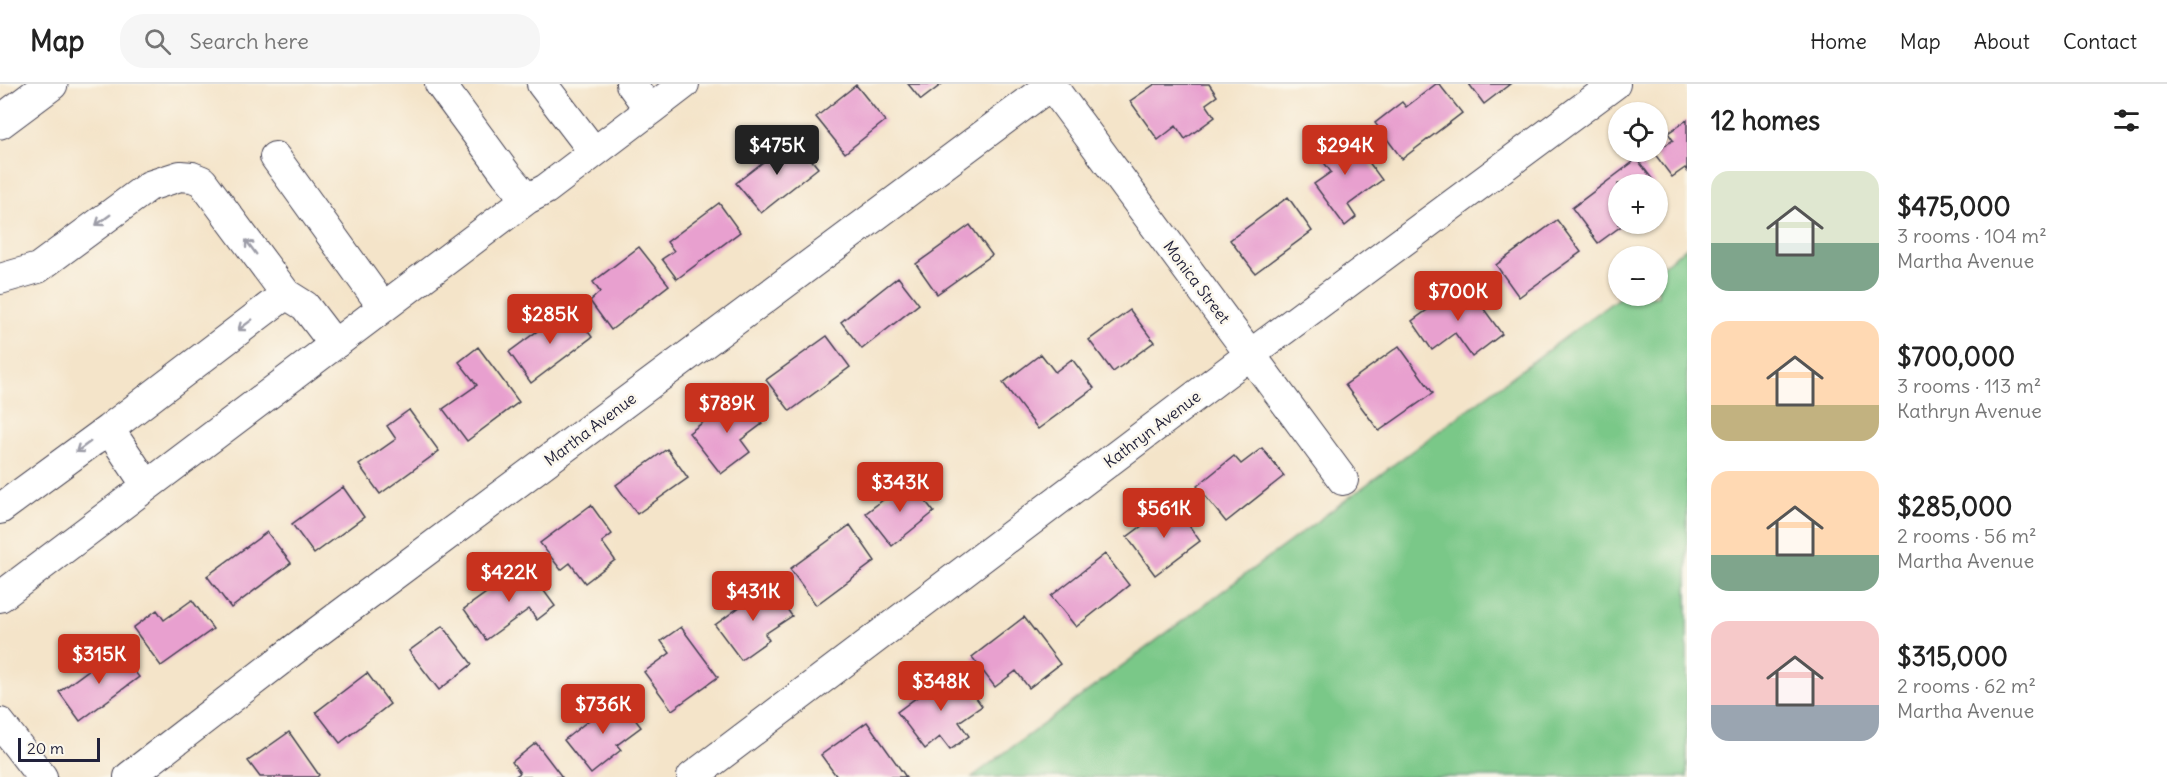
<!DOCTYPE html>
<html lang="en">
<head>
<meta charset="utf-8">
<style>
	body { margin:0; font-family:Delius,sans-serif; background:#f6f6f6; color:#222; height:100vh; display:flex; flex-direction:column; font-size:22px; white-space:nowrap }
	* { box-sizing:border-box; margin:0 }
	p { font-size:20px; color:#767676 }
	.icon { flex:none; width:33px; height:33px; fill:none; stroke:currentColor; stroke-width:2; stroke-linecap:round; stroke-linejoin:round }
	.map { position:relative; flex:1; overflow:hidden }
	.details { display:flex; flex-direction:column; background:#fff; width:480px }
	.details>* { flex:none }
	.buttons { position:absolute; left:1608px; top:18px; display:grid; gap:12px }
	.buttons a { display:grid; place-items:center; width:60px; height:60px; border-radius:50%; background:#fff; box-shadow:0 2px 4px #0004; font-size:30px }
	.scale { position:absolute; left:18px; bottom:15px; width:82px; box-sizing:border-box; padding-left:6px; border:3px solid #22223b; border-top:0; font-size:16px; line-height:21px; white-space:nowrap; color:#22223b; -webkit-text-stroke:4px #fbf7ec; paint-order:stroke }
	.price { position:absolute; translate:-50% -51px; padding:0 14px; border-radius:6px; background:#c8321e; color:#fff; font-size:20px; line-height:39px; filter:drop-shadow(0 2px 3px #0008) }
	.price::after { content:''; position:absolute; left:50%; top:36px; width:18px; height:14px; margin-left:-9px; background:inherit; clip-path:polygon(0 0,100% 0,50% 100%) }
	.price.current { background:#222; color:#fff }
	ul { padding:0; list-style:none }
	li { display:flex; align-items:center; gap:18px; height:150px; padding:0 24px }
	li span { display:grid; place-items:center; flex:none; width:168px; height:120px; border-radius:18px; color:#555 }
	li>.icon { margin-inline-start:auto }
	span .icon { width:72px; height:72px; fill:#fffc; stroke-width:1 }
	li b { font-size:26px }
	h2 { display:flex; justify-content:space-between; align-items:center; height:72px; padding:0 24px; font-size:26px }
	header { display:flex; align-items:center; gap:36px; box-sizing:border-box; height:84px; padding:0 30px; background:#fff; border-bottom:2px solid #e0e0e0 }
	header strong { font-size:28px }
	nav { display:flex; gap:33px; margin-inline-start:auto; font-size:21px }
	.search { width:420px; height:54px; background:#f6f6f6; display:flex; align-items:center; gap:15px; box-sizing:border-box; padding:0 21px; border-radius:24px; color:#767676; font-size:22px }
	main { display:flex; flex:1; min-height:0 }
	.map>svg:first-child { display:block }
	.green { fill:#7ac888; stroke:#4e7562; stroke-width:1.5 }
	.building { fill:#e8a0cf }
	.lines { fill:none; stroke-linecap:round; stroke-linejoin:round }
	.minor-casing { stroke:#423f50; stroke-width:32 }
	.major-casing { stroke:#423f50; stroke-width:35 }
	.minor { stroke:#fff; stroke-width:30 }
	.major { stroke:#fff; stroke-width:33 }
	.oneway { stroke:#9c9ca7 }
	.labels { text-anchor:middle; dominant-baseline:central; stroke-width:5; stroke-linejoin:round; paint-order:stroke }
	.street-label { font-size:16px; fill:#22223b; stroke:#fbf7ec }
</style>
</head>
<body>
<header>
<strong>Map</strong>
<div class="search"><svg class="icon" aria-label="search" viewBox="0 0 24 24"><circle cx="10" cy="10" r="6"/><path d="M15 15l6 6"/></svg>Search here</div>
<nav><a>Home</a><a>Map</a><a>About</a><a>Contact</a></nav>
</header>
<main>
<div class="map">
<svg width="1687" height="693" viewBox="0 0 1687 693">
	<rect width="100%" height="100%" fill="#fbf7ec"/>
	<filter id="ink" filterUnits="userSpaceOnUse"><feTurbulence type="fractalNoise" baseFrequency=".0167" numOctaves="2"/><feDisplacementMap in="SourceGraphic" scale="12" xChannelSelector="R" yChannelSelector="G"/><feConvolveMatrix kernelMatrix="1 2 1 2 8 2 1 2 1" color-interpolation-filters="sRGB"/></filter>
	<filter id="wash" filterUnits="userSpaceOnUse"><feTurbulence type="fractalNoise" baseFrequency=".008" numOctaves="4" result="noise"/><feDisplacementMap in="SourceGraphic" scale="24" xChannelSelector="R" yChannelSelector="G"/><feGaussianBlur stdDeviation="1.35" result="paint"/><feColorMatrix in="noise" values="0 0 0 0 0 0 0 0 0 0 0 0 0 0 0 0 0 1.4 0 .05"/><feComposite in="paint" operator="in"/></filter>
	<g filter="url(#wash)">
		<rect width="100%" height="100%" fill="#f4e4c9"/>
		<!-- green -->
		<path class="green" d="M1687,163V693H972L1621,212H1658V185Z"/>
		<g id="blocks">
			<!-- building -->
			<path class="building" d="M908,0H942L921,16Z
				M1155,0H1209L1217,12L1206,20L1215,33L1185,55L1176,42L1158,56L1130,17Z
				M1436,0H1439L1462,29L1402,75L1375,39L1402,18L1406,23Z
				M1469,0H1510L1484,20Z
				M856,1L885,37L845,69L816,33Z
				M1687,36V87L1685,84L1672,93L1654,69L1673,56L1668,49Z
				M1347,48L1382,96L1348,121L1356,133L1345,142L1314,100L1331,88L1317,69Z
				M794,54L818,84L761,129L736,99Z
				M1637,75L1656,100H1618V140H1624L1598,159L1572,124Z
				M1288,113L1312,147L1255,189L1230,156Z
				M719,119L740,148L677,195L662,175L674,167L667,158Z
				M1557,136L1581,168L1519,213L1496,181Z
				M970,141L992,171L937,210L916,180Z
				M639,163L669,201L611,246L590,217L600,208L593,198Z
				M898,193L919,220L862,265L841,238Z
				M1465,199L1502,250L1472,273L1455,249L1432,266L1412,237Z
				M570,223L592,253L531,299L509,268Z
				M1130,226L1154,258L1113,288L1089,256Z
				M827,252L850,283L790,327L766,296Z
				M1399,262L1433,309L1379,347L1345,301Z
				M478,263L519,318L467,357L443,325L477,301L459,278Z
				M1041,270L1055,288L1072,275L1094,304L1038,345L1003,299Z
				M739,311L762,340L741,356L750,368L721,390L689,349Z
				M409,326L439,367L380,410L359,381L396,355L387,342Z
				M1262,364L1284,392L1226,438L1197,402L1234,372L1241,380Z
				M667,365L688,394L637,430L616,401Z
				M909,396L934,428L892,462L866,429Z
				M343,403L364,433L314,470L292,440Z
				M1173,419L1200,457L1155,491L1127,453Z
				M591,421L612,450L602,458L615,476L585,499L570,479L561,486L540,459Z
				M850,441L875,477L816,521L790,485Z
				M267,448L291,479L231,524L207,492Z
				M1105,470L1129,501L1076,543L1051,512Z
				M525,481L555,522L537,536L529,525L486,556L464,525Z
				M770,501L792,532L765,550L769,556L741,576L715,541Z
				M192,516L213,545L161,582L133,544L157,526L164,536Z
				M1024,533L1060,580L1029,604L1016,587L995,603L972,573Z
				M443,542L472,580L439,606L409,567Z
				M681,543L718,593L672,626L644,588L670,569L661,557Z
				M117,565L139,593L80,637L59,608Z
				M955,585L982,622L959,638L969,652L950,666L940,653L925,665L897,628Z
				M367,589L390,620L340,659L316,628Z
				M618,613L641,643L617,661L621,666L591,690L564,656Z
				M867,638L906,693H837L821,671Z
				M289,648L319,691L317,693H260L248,677Z
				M536,659L562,693H514L520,689L512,678Z"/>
		</g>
	</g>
	<g filter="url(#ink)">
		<use href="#blocks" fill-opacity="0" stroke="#423f50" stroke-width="1.5"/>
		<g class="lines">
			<!-- minor casing -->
			<g class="minor-casing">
				<path id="minor" d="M440,0L506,90L527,115L546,105L650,26
					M542,0L594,68
					M631,0L650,26L684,0
					M1051,1L1343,396
					M275,73L383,223
					M0,195L38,184L149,102L180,92L192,93L202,97L286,210
					M109,345L286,210L305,222L334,260
					M0,425L109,345L147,402
					M0,513L527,115
					M0,639L42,693
					M129,693L300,561L1052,0
					M692,693L1251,270L1615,0"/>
			</g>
			<!-- major casing -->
			<g class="major-casing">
				<path id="major" d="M0,38L51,0"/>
			</g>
			<!-- minor -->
			<use href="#minor" class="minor"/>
			<!-- major -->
			<use href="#major" class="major"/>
		</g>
		<!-- one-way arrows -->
		<defs><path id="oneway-shaft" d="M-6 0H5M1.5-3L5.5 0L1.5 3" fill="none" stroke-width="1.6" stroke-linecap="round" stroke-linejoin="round" transform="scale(1.5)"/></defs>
		<g class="oneway">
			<use href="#oneway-shaft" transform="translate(103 136) rotate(144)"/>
			<use href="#oneway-shaft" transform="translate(251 163) rotate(-126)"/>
			<use href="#oneway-shaft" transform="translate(245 241) rotate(143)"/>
			<use href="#oneway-shaft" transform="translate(83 363) rotate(144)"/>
		</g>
	</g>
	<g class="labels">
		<!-- street labels -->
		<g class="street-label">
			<text transform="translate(1197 198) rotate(53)">Monica Street</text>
			<text transform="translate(590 345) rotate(-37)">Martha Avenue</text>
			<text transform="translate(1152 345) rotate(-37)">Kathryn Avenue</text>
		</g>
	</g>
</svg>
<div class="buttons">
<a><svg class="icon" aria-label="locate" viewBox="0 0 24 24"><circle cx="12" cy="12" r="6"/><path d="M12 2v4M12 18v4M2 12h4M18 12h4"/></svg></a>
<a>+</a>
<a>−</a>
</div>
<div class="scale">20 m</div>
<b class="price current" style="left:777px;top:92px">$475K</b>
<b class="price" style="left:1345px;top:92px">$294K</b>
<b class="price" style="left:1458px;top:238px">$700K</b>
<b class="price" style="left:550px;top:261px">$285K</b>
<b class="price" style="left:727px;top:350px">$789K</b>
<b class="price" style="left:900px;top:429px">$343K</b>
<b class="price" style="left:1164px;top:455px">$561K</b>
<b class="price" style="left:509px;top:519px">$422K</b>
<b class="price" style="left:753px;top:538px">$431K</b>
<b class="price" style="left:99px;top:601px">$315K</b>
<b class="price" style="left:941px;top:628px">$348K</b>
<b class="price" style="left:603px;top:651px">$736K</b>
</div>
<section class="details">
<h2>12 homes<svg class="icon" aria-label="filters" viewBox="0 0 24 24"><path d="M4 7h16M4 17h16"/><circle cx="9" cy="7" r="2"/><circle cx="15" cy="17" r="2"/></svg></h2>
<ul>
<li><span style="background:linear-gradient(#dfe7d0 60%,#7fa58c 0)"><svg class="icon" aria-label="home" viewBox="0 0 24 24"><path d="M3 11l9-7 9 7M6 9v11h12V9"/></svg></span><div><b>$475,000</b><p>3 rooms · 104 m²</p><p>Martha Avenue</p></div></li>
<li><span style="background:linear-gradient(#ffd9b3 70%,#c2b280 0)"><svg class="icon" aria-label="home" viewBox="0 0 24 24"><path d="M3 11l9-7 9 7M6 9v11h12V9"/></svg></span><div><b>$700,000</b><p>3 rooms · 113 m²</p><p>Kathryn Avenue</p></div></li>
<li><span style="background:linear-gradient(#ffd9b3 70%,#7fa58c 0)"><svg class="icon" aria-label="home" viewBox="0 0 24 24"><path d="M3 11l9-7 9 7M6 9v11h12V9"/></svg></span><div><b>$285,000</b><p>2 rooms · 56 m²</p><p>Martha Avenue</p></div></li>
<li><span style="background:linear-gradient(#f6c9c9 70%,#9aa5b1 0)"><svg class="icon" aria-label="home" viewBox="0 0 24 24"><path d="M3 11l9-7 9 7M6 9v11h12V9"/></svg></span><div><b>$315,000</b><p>2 rooms · 62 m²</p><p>Martha Avenue</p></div></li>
</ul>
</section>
</main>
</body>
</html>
